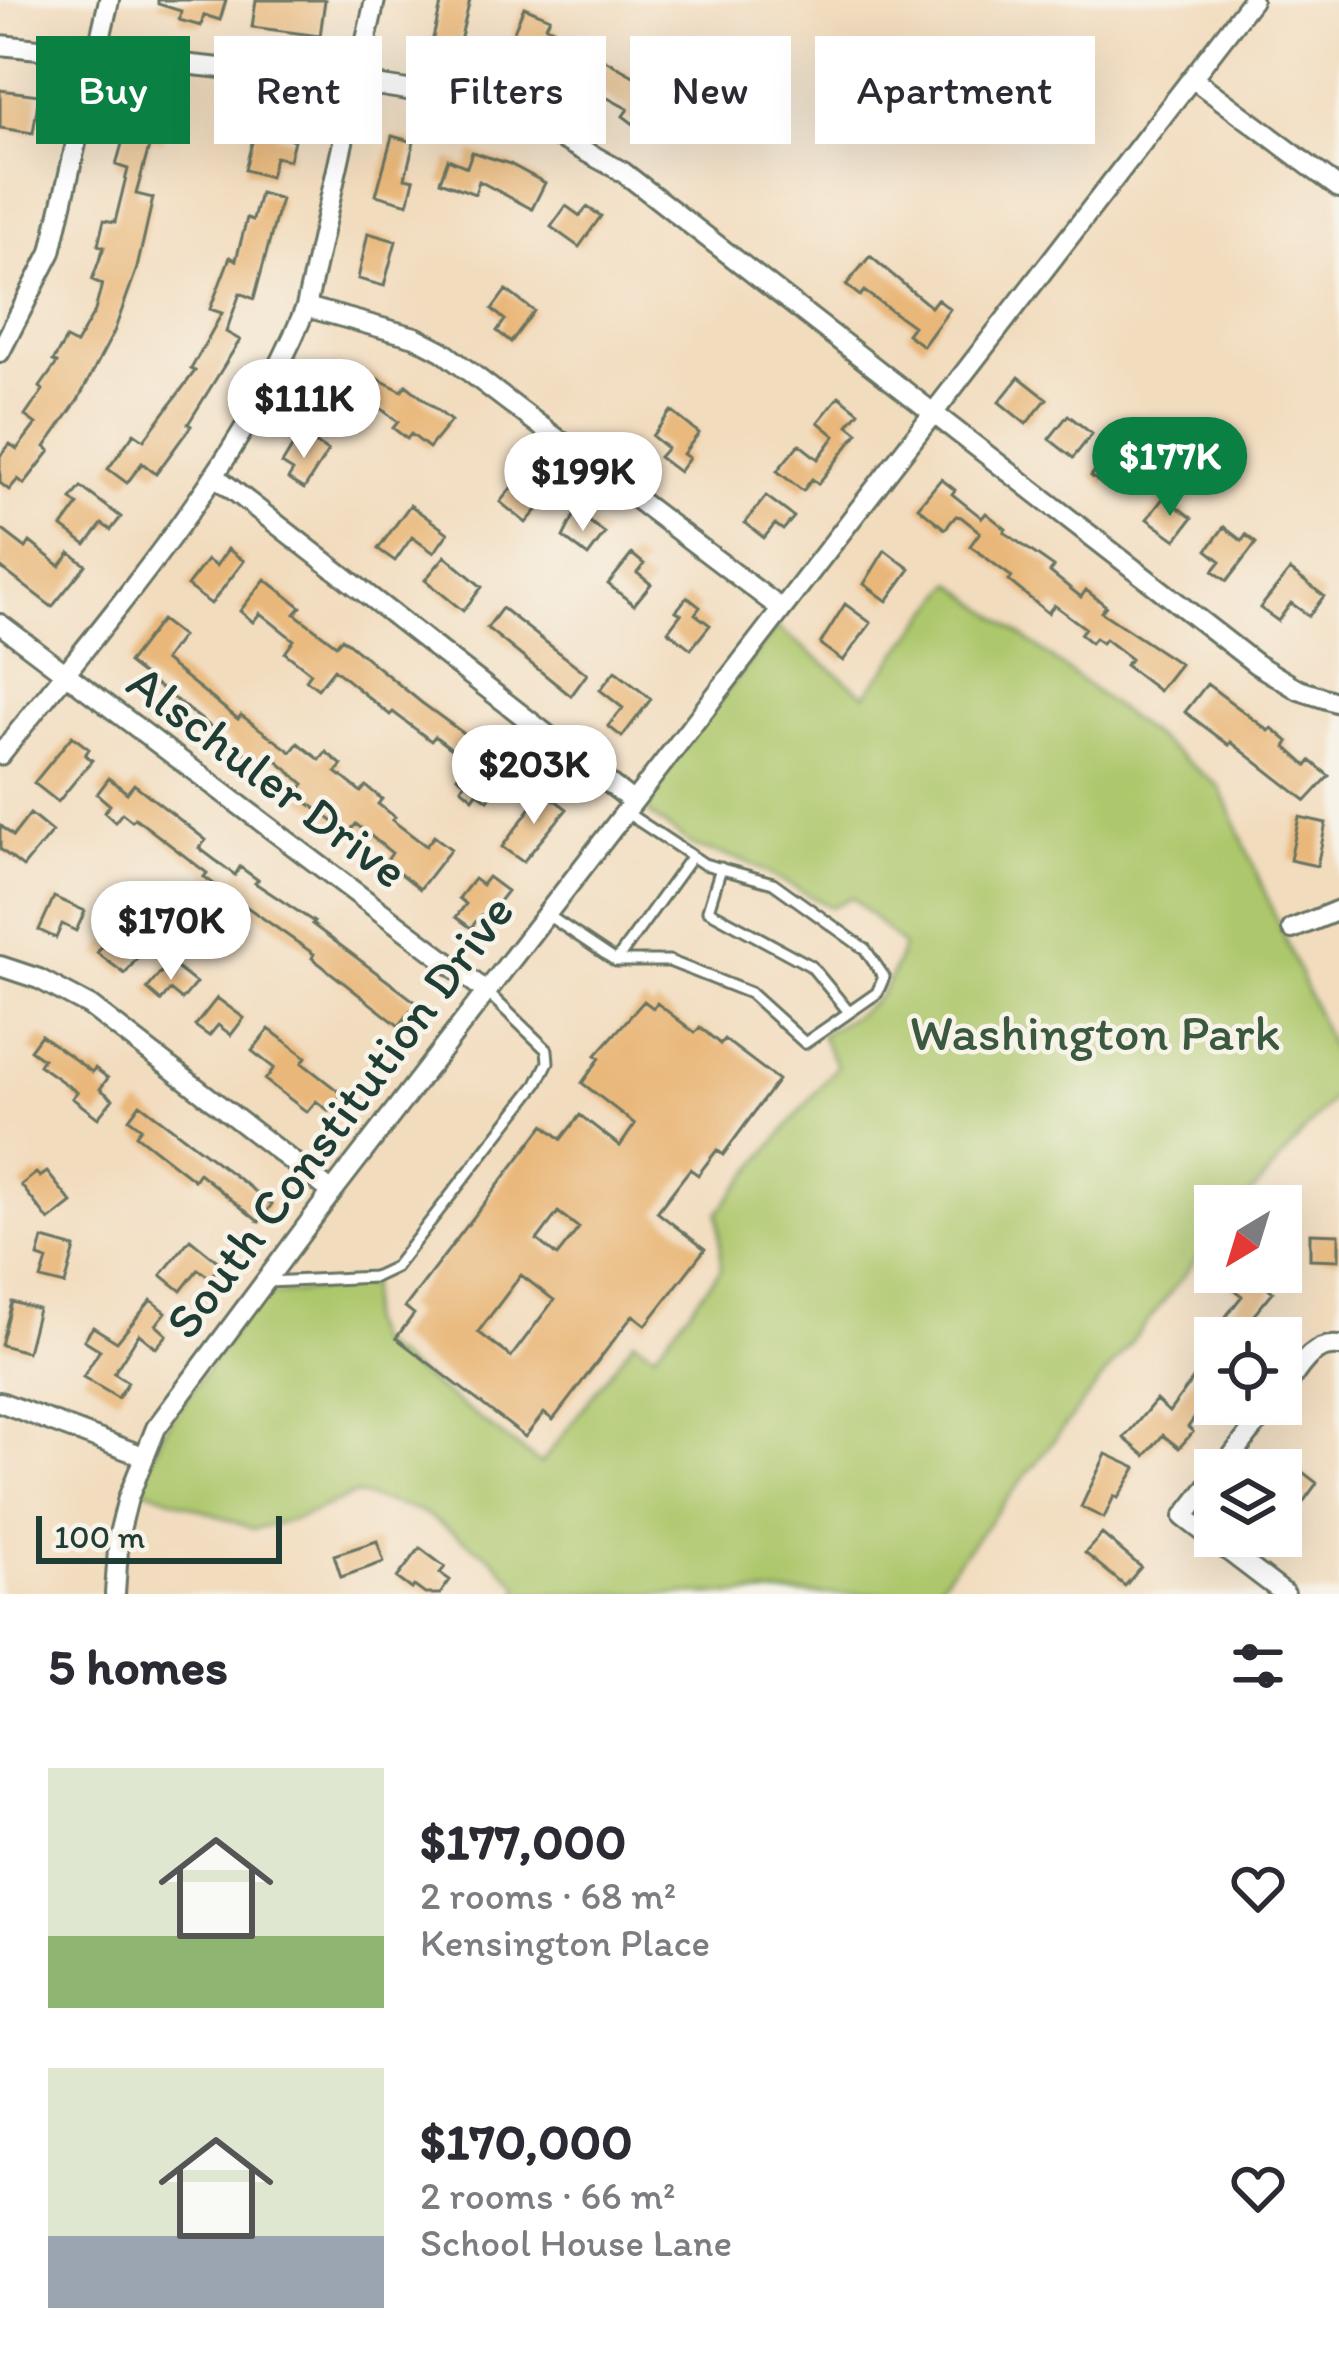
<!DOCTYPE html>
<html lang="en">
<head>
<meta charset="utf-8">
<style>
	body { margin:0; font-family:Itim,sans-serif; background:#f7f7f7; color:#2b2b33; height:100vh; display:flex; flex-direction:column; font-size:45px; white-space:nowrap }
	* { box-sizing:border-box; margin:0 }
	p { font-size:39px; color:#7c7c81 }
	.icon { flex:none; width:66px; height:66px; fill:none; stroke:currentColor; stroke-width:2; stroke-linecap:round; stroke-linejoin:round }
	.map { position:relative; height:1594px; overflow:hidden }
	.side { display:flex; flex-direction:column; background:#fff; flex:1 }
	.side>* { flex:none }
	.banner { position:absolute; left:36px; top:36px; width:1269px; height:108px; display:flex; gap:24px }
	.needle { width:78px; rotate:218deg }
	.tools { position:absolute; left:1194px; top:1185px; display:grid; gap:24px }
	.tools a { display:grid; place-items:center; width:108px; height:108px; border-radius:0px; background:#fff; box-shadow:0 12px 48px #0002; font-size:60px }
	.scale { position:absolute; left:36px; bottom:30px; width:246px; box-sizing:border-box; padding-left:12px; border:6px solid #1f3d34; border-top:0; font-size:33px; line-height:42px; white-space:nowrap; color:#1f3d34; -webkit-text-stroke:9px #f7f3e8; paint-order:stroke }
	.price { position:absolute; translate:-50% -102px; padding:0 27px; border-radius:42px; background:#fff; color:#222; font-size:39px; line-height:78px; filter:drop-shadow(0 3px 6px #0008) }
	.price::after { content:''; position:absolute; left:50%; top:72px; width:36px; height:27px; margin-left:-18px; background:inherit; clip-path:polygon(0 0,100% 0,50% 100%) }
	.price.selected { background:#0b8043; color:#fff }
	ul { padding:0; list-style:none }
	li { display:flex; align-items:center; gap:36px; height:300px; padding:0 48px }
	li span { display:grid; place-items:center; flex:none; width:336px; height:240px; border-radius:0px; color:#555 }
	li>.icon { margin-inline-start:auto }
	span .icon { width:144px; height:144px; fill:#fffc; stroke-width:1 }
	li b { font-size:51px }
	h2 { display:flex; justify-content:space-between; align-items:center; height:144px; padding:0 48px; font-size:51px }
	.tag { padding:0 42px; border-radius:0px; background:#fff; box-shadow:0 12px 48px #0002; font-size:42px; line-height:108px }
	.tag.selected { background:#0b8043; color:#fff }
	.map>svg:first-child { display:block }
	.green { fill:#adc76c; stroke:#668250; stroke-width:3 }
	.building { fill:#e9b779; fill-rule:evenodd }
	.lines { fill:none; stroke-linecap:round; stroke-linejoin:round }
	.service-casing { stroke:#697564; stroke-width:15 }
	.minor-casing { stroke:#697564; stroke-width:24 }
	.service { stroke:#fff; stroke-width:9 }
	.minor { stroke:#fff; stroke-width:18 }
	.labels { text-anchor:middle; dominant-baseline:central; stroke-width:9; stroke-linejoin:round; paint-order:stroke }
	.street-label { font-size:51px; fill:#1f3d34; stroke:#f7f3e8 }
	.park-label { font-size:51px; fill:#3b593f; stroke:#f7f3e8 }
</style>
</head>
<body>
<div class="map">
<svg width="1339" height="1594" viewBox="0 0 1339 1594">
	<rect width="100%" height="100%" fill="#f7f3e8"/>
	<filter id="ink" filterUnits="userSpaceOnUse"><feTurbulence type="fractalNoise" baseFrequency=".00833" numOctaves="2"/><feDisplacementMap in="SourceGraphic" scale="24" xChannelSelector="R" yChannelSelector="G"/><feConvolveMatrix kernelMatrix="1 2 1 2 8 2 1 2 1" color-interpolation-filters="sRGB"/></filter>
	<filter id="wash" filterUnits="userSpaceOnUse"><feTurbulence type="fractalNoise" baseFrequency=".004" numOctaves="4" result="noise"/><feDisplacementMap in="SourceGraphic" scale="48" xChannelSelector="R" yChannelSelector="G"/><feGaussianBlur stdDeviation="2.7" result="paint"/><feColorMatrix in="noise" values="0 0 0 0 0 0 0 0 0 0 0 0 0 0 0 0 0 1.4 0 .05"/><feComposite in="paint" operator="in"/></filter>
	<g filter="url(#wash)">
		<rect width="100%" height="100%" fill="#f2dcbe"/>
		<!-- green -->
		<path class="green" d="M953,583L1220,787L1339,1066V1091L1241,1206H1215V1236L932,1594H518L519,1586L493,1559L420,1511L355,1494L296,1519L253,1529L139,1487L163,1433L253,1303L268,1295L370,1285L367,1323L375,1343L541,1464L634,1340L655,1353L721,1269L718,1212L837,1066L821,1035C872,1005 884,1004 903,946L852,897L831,907L745,861L695,847L649,814L646,796L777,627L865,695Z"/>
		<g id="blocks">
			<!-- building -->
			<path class="building" d="M158,0H226L220,20L204,15L201,26L179,20L181,11L158,4Z
				M256,0H325L320,36L252,27Z
				M442,0H470L456,57L430,51Z
				M524,7L550,18L546,26L560,32L547,62L525,52L519,67L502,60Z
				M589,51L655,88L659,81L671,89L666,97L673,101L652,130L643,124L639,128L623,116L628,109L591,89L587,97L563,84L575,61L582,65Z
				M0,90L39,95L33,133L0,128Z
				M134,101L171,112L162,143L151,140L136,194L153,198L137,268L114,332L78,400L45,447L50,451L24,484L18,479L9,490L0,483V456L10,444L17,449L36,424L25,416L43,390L40,387L57,363L53,361L66,339L76,344L95,311L102,284L92,280L104,247L98,245L104,220L115,222L128,169L116,165Z
				M258,119L278,124L276,135L294,140L289,160L275,157L270,177L245,170Z
				M392,136L414,142L405,178L414,180L408,204L376,195Z
				M472,152L510,164L545,183L532,209L479,181L475,194L440,181L448,159L467,167Z
				M260,193L281,199L254,299L240,293L226,332L240,340L188,424L191,426L156,474L142,463L127,483L108,469L134,433L144,440L195,371L191,369L222,313L210,309L230,257L236,260L247,218L253,220Z
				M566,206L580,216L587,207L601,216L579,247L551,227Z
				M368,233L396,241L384,286L358,279Z
				M870,256L931,307L937,299L950,309L923,346L907,334L913,326L864,291L860,296L846,285Z
				M506,290L534,311L511,342L497,331L505,320L492,309Z
				M362,371L402,391L406,385L451,421L429,448L411,434L407,439L393,428L398,422L373,402L371,405L355,397L344,420L309,403L320,380L330,385L337,372L357,381Z
				M1019,377L1047,399L1026,424L999,402Z
				M839,396L859,412L848,425L858,433L818,484L812,479L803,491L777,471L799,444L818,459L835,436L818,422Z
				M671,411L699,433L683,454L689,458L679,472L659,457L667,448L652,436Z
				M1068,415L1092,434L1073,458L1049,439Z
				M300,434L328,451L304,489L288,479L293,471L282,464Z
				M1128,439L1150,455L1123,491L1109,479L1104,486L1091,476L1102,461L1107,466Z
				M525,471L538,482L531,491L544,502L526,523L500,502Z
				M941,479L955,490L952,494L982,518L986,513L1006,529L1004,532L1054,567L1050,572L1081,597L1086,590L1106,606L1101,612L1180,664L1159,691L1125,665L1131,659L1105,639L1102,643L1095,638L1091,643L1080,634L1085,628L1054,605L1048,613L1009,581L1012,577L970,546L980,532L961,517L956,516L945,529L918,507Z
				M81,487L121,517L111,530L102,524L86,545L62,527L78,505L71,499Z
				M766,496L794,517L783,530L775,524L764,538L745,523Z
				M1164,497L1192,518L1176,540L1147,519Z
				M410,505L448,533L434,553L412,537L395,561L378,549Z
				M576,512L605,533L588,556L563,537Z
				M1224,527L1242,541L1246,535L1256,543L1227,581L1213,571L1221,561L1207,550Z
				M0,528L26,548L30,542L60,566L70,553L86,565L52,607L0,567Z
				M228,549L244,561L211,604L187,586L207,560L216,566Z
				M885,550L910,569L887,601L864,584Z
				M632,554L644,564L637,573L651,584L634,605L608,584Z
				M445,556L482,587L463,611L425,580Z
				M1290,570L1324,596L1309,616L1291,603L1278,621L1260,608Z
				M265,579L301,607L295,614L336,645L342,638L422,703L493,755L490,758L509,773L488,800L477,792L473,798L461,788L465,782L457,776L469,762L435,736L431,741L393,712L390,715L334,669L318,689L306,680L311,673L285,653L294,640L260,613L253,622L240,611Z
				M687,597L700,607L695,614L710,625L691,649L668,631L681,614L676,611Z
				M845,604L871,623L843,661L820,644Z
				M502,608L587,674L571,696L487,628Z
				M161,620L182,636L164,660L238,719L241,715L291,752L298,743L320,760L326,752L342,765L336,772L361,792L366,786L382,799L378,804L395,817L392,820L426,846L434,836L451,849L420,889L386,862L392,853L356,824L348,833L296,794L304,784L271,756L263,767L128,663Z
				M615,671L651,699L622,737L608,726L623,708L600,690Z
				M1207,684L1269,731L1272,728L1289,742L1286,747L1307,766L1311,761L1329,776L1306,801L1231,742L1229,745L1185,712Z
				M72,736L89,749L85,755L92,760L58,802L34,783Z
				M109,778L127,793L134,784L206,840L199,848L235,875L240,867L258,880L255,883L314,922L312,924L417,1003L399,1026L312,958L314,954L204,877L207,873L135,818L132,821L122,813L115,822L104,812L110,805L97,794Z
				M543,791L567,809L523,862L502,847Z
				M30,814L52,832L23,867L0,849V825L13,836Z
				M1299,817L1326,823L1317,866L1290,860Z
				M488,877L507,891L486,918L481,915L471,928L456,917L466,904L459,898L474,879L482,885Z
				M54,897L85,911L76,931L62,924L56,938L39,930Z
				M116,928L144,949L125,974L97,953Z
				M169,962L196,983L182,1000L170,990L161,1001L147,989Z
				M217,998L244,1018L231,1035L218,1025L209,1036L195,1026Z
				M644,1001L653,1008L657,1003L695,1033L700,1027L720,1044L724,1039L778,1080L723,1155L717,1150L698,1175L690,1169L657,1212L705,1249L646,1325L633,1315L553,1420L544,1413L525,1437L396,1338L414,1314L405,1307L544,1125L561,1139L580,1115L620,1146L635,1124L582,1083L600,1058L596,1055ZM558,1212L579,1228L557,1256L537,1240ZM521,1275L554,1300L511,1357L478,1332Z
				M269,1029L306,1057L302,1063L342,1094L329,1111L316,1101L307,1112L265,1080L274,1068L252,1051Z
				M41,1035L92,1072L95,1068L108,1078L100,1089L113,1099L98,1118L72,1098L77,1092L39,1065L43,1059L30,1050Z
				M140,1104L272,1204L259,1222L199,1173L194,1180L136,1135L141,1128L129,1119Z
				M47,1172L72,1203L49,1221L21,1185L36,1173L40,1177Z
				M1310,1233L1339,1234V1260L1310,1259Z
				M43,1239L75,1248L65,1285L41,1279L47,1260L38,1257Z
				M190,1239L221,1264L210,1278L198,1269L181,1291L161,1275Z
				M1231,1272H1266L1260,1281L1273,1292L1253,1316L1258,1320L1244,1338H1209L1242,1296L1223,1281Z
				M151,1300L166,1312L156,1325L167,1335L156,1348L139,1334L114,1373L128,1382L118,1398L83,1377L100,1350L84,1340L93,1327L117,1342Z
				M12,1302L38,1309L27,1352L1,1345Z
				M1215,1349V1390L1188,1427L1193,1432L1179,1448L1163,1435L1145,1456L1124,1438L1156,1400L1169,1412Z
				M1106,1454L1136,1468L1118,1498L1114,1496L1104,1518L1081,1507Z
				M1288,1461L1317,1483L1295,1513L1290,1509L1281,1521V1470Z
				M1102,1534L1141,1567L1125,1586L1085,1553Z
				M377,1541L384,1562L341,1577L334,1555Z
				M420,1548L445,1567L440,1573L450,1580L440,1594H425L414,1586L412,1589L397,1578Z"/>
		</g>
	</g>
	<g filter="url(#ink)">
		<use href="#blocks" fill-opacity="0" stroke="#697564" stroke-width="3"/>
		<g class="lines">
			<!-- service casing -->
			<g class="service-casing">
				<path id="service" d="M721,868L708,910L811,966L849,1012
					M546,914L616,961H669L750,993L805,1043L877,993L884,977L865,949L773,883L704,864L624,811
					M616,961L692,856
					M268,1282L374,1277L395,1267L537,1084L548,1062L547,1050L487,992"/>
			</g>
			<!-- minor casing -->
			<g class="minor-casing">
				<path id="minor" d="M0,45L356,82L446,96L533,123L623,172L1256,664L1299,690L1339,703
					M1192,78L1252,0
					M306,307L415,337L442,351L780,608
					M0,352L51,252L109,0
					M215,476L632,801
					M0,624L487,992
					M0,755C109,616 239,471 306,307L375,0
					M1292,929L1339,910
					M0,966L39,979L90,1006L332,1192
					M1281,1393C1297,1372 1310,1342 1339,1346
					M0,1402L143,1456
					M1221,1470L1272,1404
					M1215,1477L1184,1517L1285,1594
					M115,1594L119,1534L128,1498L156,1428L332,1192L1192,78L1339,188"/>
			</g>
			<!-- service -->
			<use href="#service" class="service"/>
			<!-- minor -->
			<use href="#minor" class="minor"/>
		</g>
	</g>
	<g class="labels">
		<!-- street labels -->
		<g class="street-label">
			<text transform="translate(268 776) rotate(37)">Alschuler Drive</text>
			<text transform="translate(339 1116) rotate(-53)">South Constitution Drive</text>
		</g>
		<!-- park labels -->
		<g class="park-label">
			<text x="1095" y="1032">Washington Park</text>
		</g>
	</g>
</svg>
<div class="tools">
<a><svg class="needle" viewBox="-14 -14 28 28"><path d="M0-13l5 13h-10z" fill="#e53935"/><path d="M0 13l5-13h-10z" fill="#7c7c81"/></svg></a>
<a><svg class="icon" aria-label="locate" viewBox="0 0 24 24"><circle cx="12" cy="12" r="6"/><path d="M12 2v4M12 18v4M2 12h4M18 12h4"/></svg></a>
<a><svg class="icon" aria-label="layers" viewBox="0 0 24 24"><path d="M12 4l9 5-9 5-9-5zM3 14l9 5 9-5"/></svg></a>
</div>
<div class="scale">100 m</div>
<b class="price" style="left:304px;top:461px">$111K</b>
<b class="price selected" style="left:1170px;top:519px">$177K</b>
<b class="price" style="left:583px;top:534px">$199K</b>
<b class="price" style="left:534px;top:827px">$203K</b>
<b class="price" style="left:171px;top:983px">$170K</b>
<div class="banner">
<a class="tag selected">Buy</a>
<a class="tag">Rent</a>
<a class="tag">Filters</a>
<a class="tag">New</a>
<a class="tag">Apartment</a>
</div>
</div>
<section class="side">
<h2>5 homes<svg class="icon" aria-label="filters" viewBox="0 0 24 24"><path d="M4 7h16M4 17h16"/><circle cx="9" cy="7" r="2"/><circle cx="15" cy="17" r="2"/></svg></h2>
<ul>
<li><span style="background:linear-gradient(#dfe7d0 70%,#8fb573 0)"><svg class="icon" aria-label="home" viewBox="0 0 24 24"><path d="M3 11l9-7 9 7M6 9v11h12V9"/></svg></span><div><b>$177,000</b><p>2 rooms · 68 m²</p><p>Kensington Place</p></div><svg class="icon" aria-label="heart" viewBox="0 0 24 24"><path d="M12 20l-8-8c-3-5 5-10 8-4 3-6 11-1 8 4z"/></svg></li>
<li><span style="background:linear-gradient(#dfe7d0 70%,#9aa5b1 0)"><svg class="icon" aria-label="home" viewBox="0 0 24 24"><path d="M3 11l9-7 9 7M6 9v11h12V9"/></svg></span><div><b>$170,000</b><p>2 rooms · 66 m²</p><p>School House Lane</p></div><svg class="icon" aria-label="heart" viewBox="0 0 24 24"><path d="M12 20l-8-8c-3-5 5-10 8-4 3-6 11-1 8 4z"/></svg></li>
</ul>
</section>
</body>
</html>
